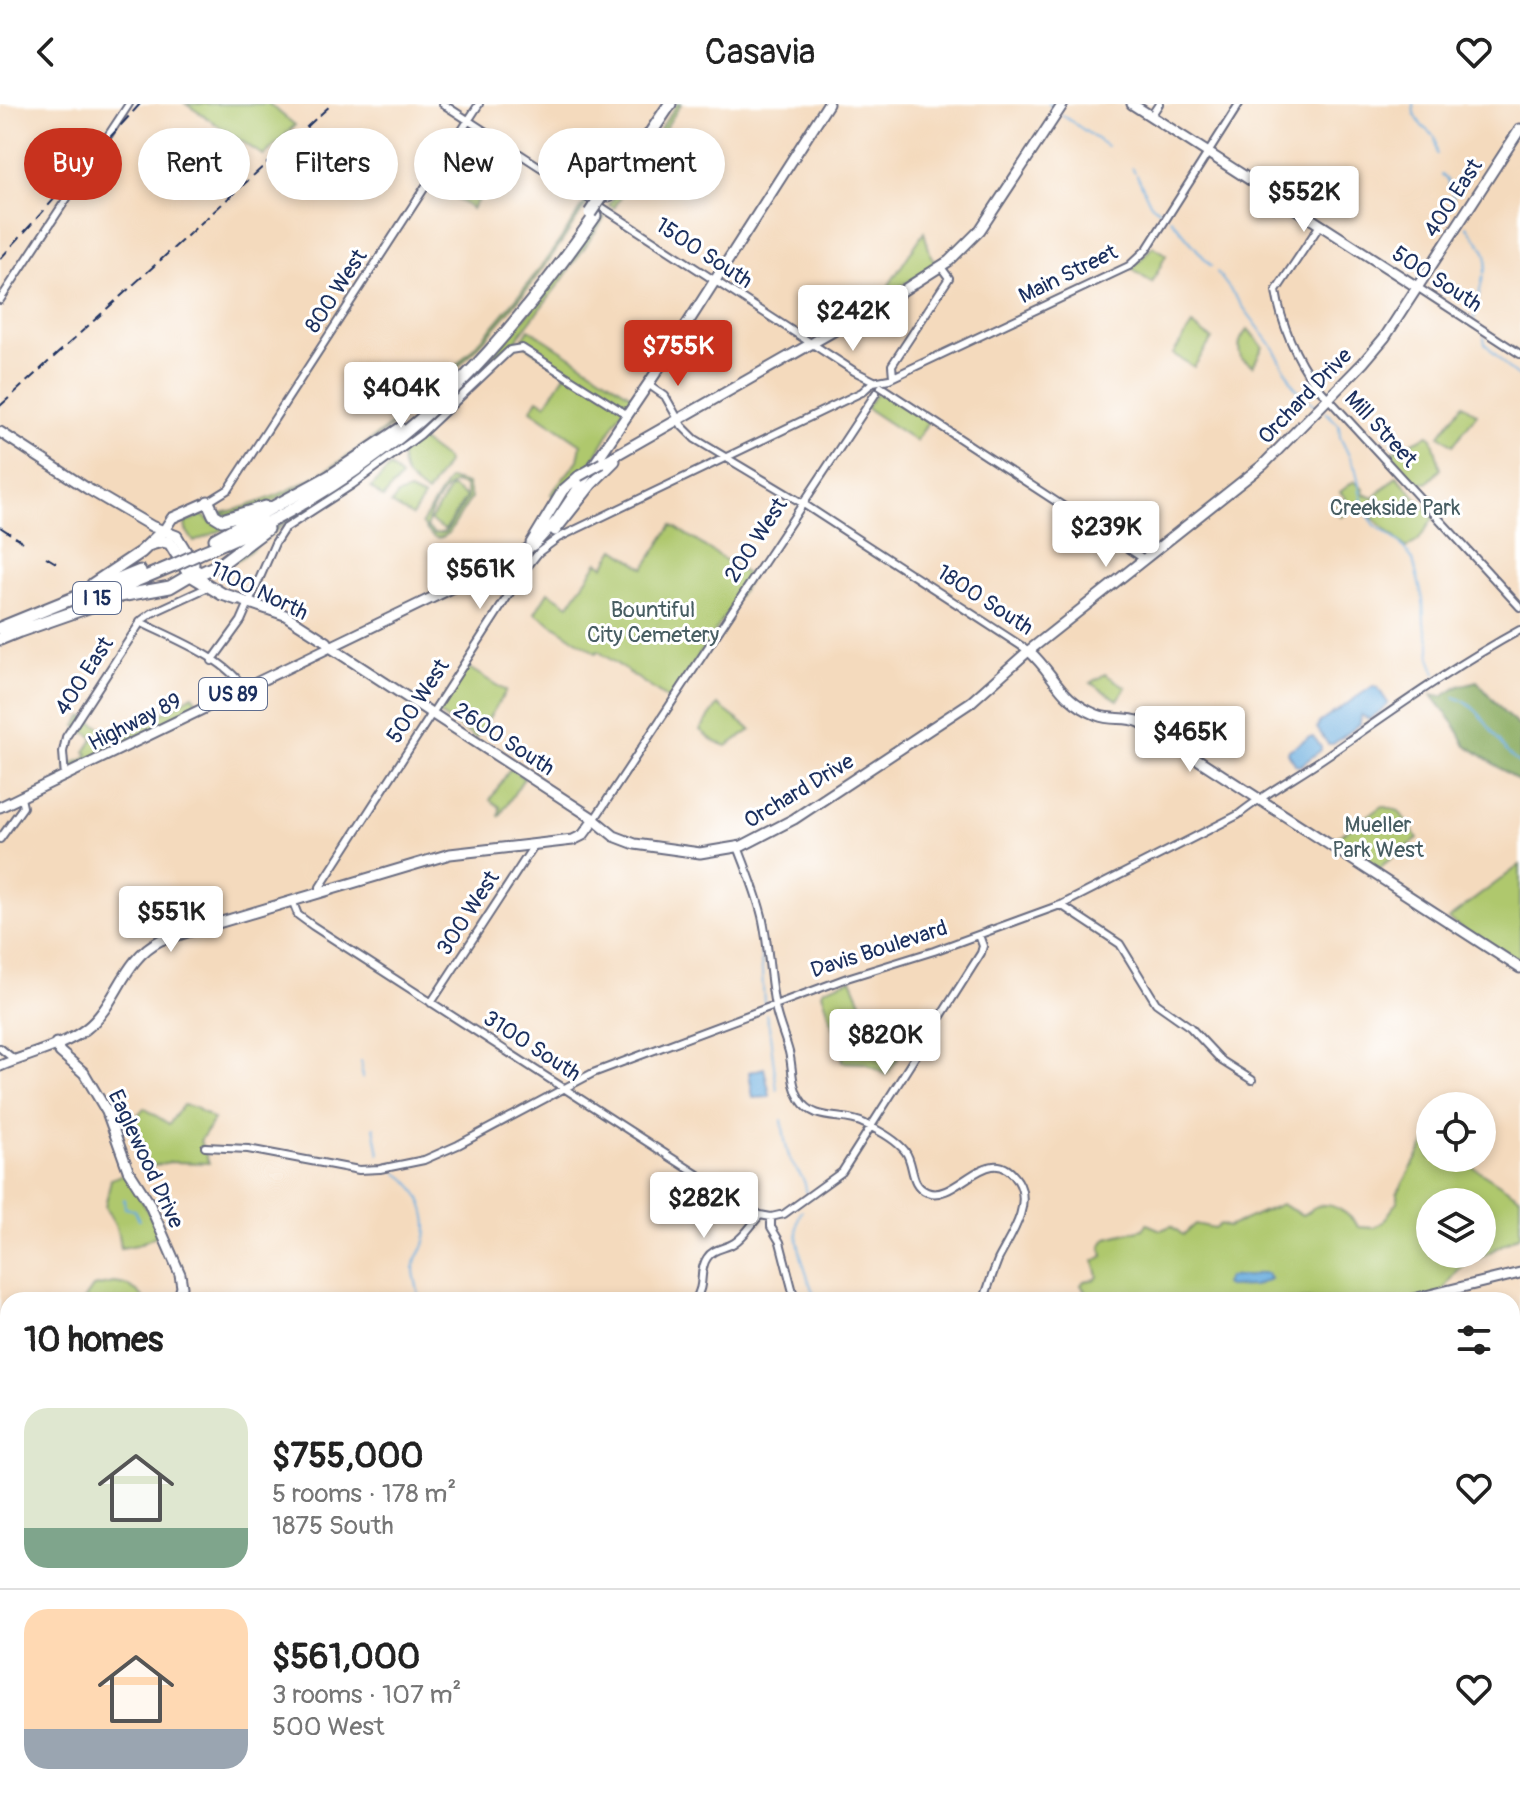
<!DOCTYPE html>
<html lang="en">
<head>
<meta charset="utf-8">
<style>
	body { margin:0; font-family:Pangolin,sans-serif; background:#f6f6f6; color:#222; height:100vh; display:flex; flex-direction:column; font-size:30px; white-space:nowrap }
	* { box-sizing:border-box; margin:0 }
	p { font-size:26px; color:#767676 }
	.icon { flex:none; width:44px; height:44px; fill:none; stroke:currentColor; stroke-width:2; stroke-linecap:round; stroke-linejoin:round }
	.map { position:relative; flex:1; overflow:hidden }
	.side { position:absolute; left:0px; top:1188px; width:1520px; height:512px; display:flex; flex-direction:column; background:#fff; border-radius:24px 24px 0 0; box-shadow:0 4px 12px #0003 }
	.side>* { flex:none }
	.banner { position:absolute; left:24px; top:24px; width:800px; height:72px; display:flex; gap:16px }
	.controls { position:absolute; left:1416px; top:988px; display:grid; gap:16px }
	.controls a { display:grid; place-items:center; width:80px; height:80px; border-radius:50%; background:#fff; box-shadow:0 4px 12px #0003; font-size:40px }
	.price { position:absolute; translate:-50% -68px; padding:0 18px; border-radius:8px; background:#fff; color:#222; font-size:26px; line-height:52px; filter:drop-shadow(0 2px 4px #0008) }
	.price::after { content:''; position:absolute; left:50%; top:48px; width:24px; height:18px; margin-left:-12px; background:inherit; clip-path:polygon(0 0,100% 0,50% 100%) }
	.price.selected { background:#c8321e; color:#fff }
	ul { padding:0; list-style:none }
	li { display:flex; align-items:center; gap:24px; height:200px; padding:0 24px }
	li+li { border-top:2px solid #e0e0e0 }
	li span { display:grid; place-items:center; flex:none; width:224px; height:160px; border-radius:24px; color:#555 }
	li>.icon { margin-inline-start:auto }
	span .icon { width:96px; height:96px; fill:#fffc; stroke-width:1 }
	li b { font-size:34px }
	h2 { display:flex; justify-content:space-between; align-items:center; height:96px; padding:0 24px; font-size:34px }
	.chip { padding:0 28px; border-radius:36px; background:#fff; box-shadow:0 4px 12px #0003; font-size:28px; line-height:72px }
	.chip.selected { background:#c8321e; color:#fff }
	header { display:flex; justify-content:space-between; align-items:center; height:104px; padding:0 24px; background:#fff; font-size:36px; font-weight:600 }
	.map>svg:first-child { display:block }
	.green { fill:#afc86d; stroke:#657c66; stroke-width:2; fill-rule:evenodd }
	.forest { fill:#8bac60; stroke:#536e5f; stroke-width:2 }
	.water { fill:#68acdd; stroke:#426e9e; stroke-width:2 }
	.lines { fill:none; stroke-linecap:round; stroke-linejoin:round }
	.stream { stroke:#68acdd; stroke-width:2 }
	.minor-casing { stroke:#676b7f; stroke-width:10 }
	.major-casing { stroke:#676b7f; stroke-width:13 }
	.highway-casing { stroke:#676b7f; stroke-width:15 }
	.minor { stroke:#fff; stroke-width:6 }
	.major { stroke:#fff; stroke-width:9 }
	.highway { stroke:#fff; stroke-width:11 }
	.rail { stroke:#1b2f5e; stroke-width:2; stroke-dasharray:12 6; stroke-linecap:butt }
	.major-bridge-casing { stroke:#676b7f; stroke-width:13; stroke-linecap:butt }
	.highway-bridge-casing { stroke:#676b7f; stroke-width:15; stroke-linecap:butt }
	.major-bridge { stroke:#fff; stroke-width:9 }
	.highway-bridge { stroke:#fff; stroke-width:11 }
	.labels { text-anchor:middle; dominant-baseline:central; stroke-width:6; stroke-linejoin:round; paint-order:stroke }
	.shield { fill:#fff; stroke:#5f6d8e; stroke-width:2 }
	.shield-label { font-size:20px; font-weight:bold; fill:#1b2f5e }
	.street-label { font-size:22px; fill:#1b2f5e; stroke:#fff }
	.park-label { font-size:22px; fill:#475d62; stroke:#fff }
</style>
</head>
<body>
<header><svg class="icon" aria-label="back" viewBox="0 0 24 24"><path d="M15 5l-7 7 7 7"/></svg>Casavia<svg class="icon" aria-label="heart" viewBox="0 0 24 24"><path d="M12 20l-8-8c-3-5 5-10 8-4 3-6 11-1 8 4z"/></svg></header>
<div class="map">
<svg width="1520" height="1700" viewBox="0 0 1520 1700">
	<rect width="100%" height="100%" fill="#fff"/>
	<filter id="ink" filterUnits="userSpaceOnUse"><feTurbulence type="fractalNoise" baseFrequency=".0125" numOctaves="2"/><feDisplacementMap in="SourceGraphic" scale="16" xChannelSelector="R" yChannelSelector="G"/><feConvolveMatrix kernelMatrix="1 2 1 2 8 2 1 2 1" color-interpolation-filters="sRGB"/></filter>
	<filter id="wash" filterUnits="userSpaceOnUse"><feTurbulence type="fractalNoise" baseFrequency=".006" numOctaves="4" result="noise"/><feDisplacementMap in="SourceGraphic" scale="32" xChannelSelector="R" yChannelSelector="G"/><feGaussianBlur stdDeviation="1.8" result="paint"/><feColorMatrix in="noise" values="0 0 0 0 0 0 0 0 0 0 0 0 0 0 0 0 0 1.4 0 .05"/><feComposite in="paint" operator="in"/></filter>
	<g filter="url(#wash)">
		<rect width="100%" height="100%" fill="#f4dabd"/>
		<!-- green -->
		<path class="green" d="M186,0H269L295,21L264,52Z
			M677,0H681L614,104L609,101Z
			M487,32L510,48L472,105L443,85L466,50L476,48Z
			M585,98L587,99C514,217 419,317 296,385C275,397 242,416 217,410C363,380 508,223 585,98Z
			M601,113H605L563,175L518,233L516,241L506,246L414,334L329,394L283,421L237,457L235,453C283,415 337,388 386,350C473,284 539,202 601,113Z
			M924,128L931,152L937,161L890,188L887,184Z
			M1153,142L1166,151L1152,179L1132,165Z
			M1192,221L1212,235L1194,263L1173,250Z
			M529,225L634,293L620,310L589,363L554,393L551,390L578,356L581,340L531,306L538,295L546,300L566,269L521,238Z
			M1248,225L1263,243L1253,262L1241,254C1237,242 1240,234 1248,225Z
			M883,289L928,318L916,337L866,304L875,291Z
			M1463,300L1477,310L1453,341L1440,331Z
			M1428,331L1432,334L1441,365L1427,379C1409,379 1399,363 1391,348Z
			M420,336L446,355L447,359L427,390C410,376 401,373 402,350Z
			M390,363L401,373L383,394L371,384Z
			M1397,372L1434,413L1418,437L1406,444L1360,402L1341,413L1335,404L1346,394L1340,388L1354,377L1363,385L1364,390L1374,394Z
			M449,375L467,380L471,394L449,429C435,440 429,430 422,419ZM454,379L465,382L467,394L446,428L434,430L427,423C428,409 442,387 454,379Z
			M451,383L466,393L445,426L430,417Z
			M409,387L424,394L412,412L391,400L398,391Z
			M202,411L215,421L247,415L194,438L186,426L185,419Z
			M672,421L751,473L669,596L598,547L596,549L535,509L548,488L569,501L598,458L604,462L615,445L644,464Z
			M466,562L506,587L476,634L436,608Z
			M1105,570L1126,583L1118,596L1091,579Z
			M193,591L198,602L70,666L67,665L66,662L84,655L88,650L85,648L94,634L76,622L83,612L119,635Z
			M718,601L751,626L727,642L715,638L700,626Z
			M510,665L524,674L499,713L500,703L490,696Z
			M1382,702L1399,707L1418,735L1384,760L1377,769L1330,738Z
			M1520,761V849L1514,858L1448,815Z
			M851,875L870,918L895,930L908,940L886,971L865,959L842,958L841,946L822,889L824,885Z
			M183,1001L196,1004L214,1016L200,1037L209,1059L170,1058L148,1063L130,1020L144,1004L169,1020Z
			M1428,1034L1430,1054H1459L1520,1093V1131L1458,1166L1437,1196H1091L1081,1181L1084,1177L1096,1175L1098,1172L1094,1157L1103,1152L1101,1142L1107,1134L1143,1125L1147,1120L1161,1126L1171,1122L1183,1131L1195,1120L1214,1124L1220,1120L1228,1123L1281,1100L1302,1111C1307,1109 1310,1106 1313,1104C1330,1094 1350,1111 1359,1123L1374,1124L1383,1118L1398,1097L1397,1090ZM1430,1098H1482V1150H1430Z
			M127,1069L160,1130L137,1141L121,1144L116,1123L105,1103L111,1075Z
			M114,1179C126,1180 138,1185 145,1196H84L93,1183Z
			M8,1310V1370L0,1382V1323Z
			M8,1559V1692H23L8,1700H0V1561Z"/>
		<!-- forest -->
		<path class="forest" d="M1477,577L1504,609L1520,623V678L1465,640L1455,621L1432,591L1442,593L1459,582Z
			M1328,1692H1395L1398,1700H1334Z"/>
		<!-- water -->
		<path class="water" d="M1373,582L1377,583L1388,599L1387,602L1369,615L1361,611L1360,620L1333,640H1328L1317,624L1319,619Z
			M1310,633H1314L1321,643V646L1300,662L1296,661L1288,649L1289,646Z
			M764,964L770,991L769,993L753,994L749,968Z
			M1259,1169H1267L1270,1175L1254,1182L1228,1183L1224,1180L1228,1173L1250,1172Z"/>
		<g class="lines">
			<!-- stream -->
			<path class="stream" d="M1049,0L1054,5
				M1413,0L1414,9L1422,22L1435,33L1437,50
				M1062,11L1107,42
				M1132,64L1135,68
				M1137,71L1150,99L1164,110
				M1442,71L1447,76L1454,94
				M1171,115L1211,162
				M1467,122C1478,139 1493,147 1484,169
				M1217,168L1273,243L1294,282L1314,301
				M1474,215L1483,172
				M1484,233L1485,240C1498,251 1506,266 1520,274
				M1326,308L1339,321L1340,333L1356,366L1364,406L1375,421L1399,438L1413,456L1423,495L1424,519L1430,539V554L1436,570
				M1454,593C1487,603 1493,642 1520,660
				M759,823L764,898
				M766,910L769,922L777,986
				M361,957L362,974
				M782,1016C784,1029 785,1043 790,1055C795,1068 807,1073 806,1089
				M374,1023L379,1050
				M397,1069C420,1082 433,1116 424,1141C421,1149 414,1156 414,1165C414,1175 419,1185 419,1196
				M124,1095L125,1104L134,1106L139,1116
				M802,1107C788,1126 808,1175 816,1196
				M191,1692L198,1700
				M583,1692L587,1700
				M1024,1692L1029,1700
				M956,1700L962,1692"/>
		</g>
	</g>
	<g filter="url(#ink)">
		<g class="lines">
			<!-- minor casing -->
			<g class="minor-casing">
				<path id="minor" d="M443,0L854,267L874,277
					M1151,12L1159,0
					M1320,121L1276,187C1281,219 1296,255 1315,280L1520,503
					M1417,183L1520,250
					M0,196L129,0
					M893,273L892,261L949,174L941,163
					M648,280L665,292L682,322L695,335L802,399L1029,547
					M881,283L1144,455
					M208,398L229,385L479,0
					M140,518C170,533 228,555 244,585
					M212,557L241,517L275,439L284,425L352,381L420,331L510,246L522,244L626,310
					M65,673L63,648L66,633L142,516L152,509L204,485
					M594,716L876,289
					M0,735L23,703L21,694
					M738,743C747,766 756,788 762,812C769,842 769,872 775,902C778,918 785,933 789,948C793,964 791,981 800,995C815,1020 843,1008 865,1020C878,1026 896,1036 905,1047C915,1060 909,1081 927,1088C956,1100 990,1033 1018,1077C1033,1102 1009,1134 998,1156C993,1169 988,1182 984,1196
					M320,788V783L524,467L539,448L558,434L862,288L873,278L889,275L1129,162L1147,145L1239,0
					M292,796L298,811L313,822L760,1111L771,1113L784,1110L842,1068L981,849L983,842L979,831
					M1061,801L1120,840L1156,899L1190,923L1222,957L1252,976
					M431,899L535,740
					M0,944L15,956
					M205,1043L248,1045L359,1066L380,1065L424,1056L458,1041L593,969L847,874L934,847L1063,800L1238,711C1265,689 1296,673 1325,653C1389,609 1452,563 1520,526
					M771,1113V1123L780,1138L795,1196
					M695,1196C706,1180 698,1167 707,1154C713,1144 725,1145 734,1139C744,1133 752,1120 760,1111
					M0,1298L8,1301"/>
			</g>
			<!-- major casing -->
			<g class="major-casing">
				<path id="major" d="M1132,0L1417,183
					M0,328L88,385L153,423
					M602,359L888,196L949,157L980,126L1063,0
					M151,422L177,432L192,457
					M555,427L592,380L615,357
					M163,428L172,414L208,398
					M531,439L563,386L579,372
					M232,493L285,511L327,538L330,543L591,713L614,732L635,740L700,749L742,742L794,715L971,598L1026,549L1263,361L1363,259L1385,233L1520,25
					M1029,547C1055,570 1059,596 1097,611C1111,617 1126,612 1140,618L1520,864
					M0,703L508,457L535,440L556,417L657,267L828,0
					M56,939L60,948L84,969L107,1008L128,1066L149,1099L180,1170L182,1183L178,1196
					M0,962C26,951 64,942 86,925C118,900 122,855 161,836L450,750L573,736L583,731L594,716
					M1409,1196L1520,1169
					M0,1412L8,1401
					M0,1447L8,1453
					M0,1557L8,1554"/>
			</g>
			<!-- highway casing -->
			<g class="highway-casing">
				<path id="highway" d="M609,91L670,0
					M208,398L214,411L222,416L265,403
					M215,435L330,372L400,325
					M151,440L162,437L170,439L189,470L222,490L237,495
					M198,450C228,437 258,425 286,409C423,334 507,238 595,112
					M189,464L201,469L222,459L267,425
					M93,480L141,448L162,428
					M105,490L174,461
					M0,524L140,467
					M20,527L120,492L170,483L192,470L193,459
					M0,535L27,524"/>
			</g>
			<!-- minor -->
			<use href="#minor" class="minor"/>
			<!-- major -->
			<use href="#major" class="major"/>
			<!-- highway -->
			<use href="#highway" class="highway"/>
			<!-- rail -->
			<path class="rail" d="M0,155L140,0
				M0,302L332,0
				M0,423L23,438
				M46,453L56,459"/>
			<!-- major-bridge casing -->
			<g class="major-bridge-casing">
				<path id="major-bridge" d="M579,372L602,359"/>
			</g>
			<!-- highway-bridge casing -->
			<g class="highway-bridge-casing">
				<path id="highway-bridge" d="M590,109L604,88
					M174,461L198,450"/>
			</g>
			<!-- major-bridge -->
			<use href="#major-bridge" class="major-bridge"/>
			<!-- highway-bridge -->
			<use href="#highway-bridge" class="highway-bridge"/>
		</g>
	</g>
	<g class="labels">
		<!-- shield labels -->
		<g class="shield">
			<rect x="73" y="478" width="48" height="32" rx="6"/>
			<rect x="199" y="574" width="68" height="32" rx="6"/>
		</g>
		<g class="shield-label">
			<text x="97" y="494">I 15</text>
			<text x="233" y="590">US 89</text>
		</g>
		<!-- street labels -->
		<g class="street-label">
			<text transform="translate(1453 94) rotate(-57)">400 East</text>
			<text transform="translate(704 149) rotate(33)">1500 South</text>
			<text transform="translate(1068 170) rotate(-26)">Main Street</text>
			<text transform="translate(1437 175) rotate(33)">500 South</text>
			<text transform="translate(336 187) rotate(-57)">800 West</text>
			<text transform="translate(1305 292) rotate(-46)">Orchard Drive</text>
			<text transform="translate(1381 325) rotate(47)">Mill Street</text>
			<text transform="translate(756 436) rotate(-57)">200 West</text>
			<text transform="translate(259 487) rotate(26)">1100 North</text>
			<text transform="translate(985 496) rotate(33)">1800 South</text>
			<text transform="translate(84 572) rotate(-57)">400 East</text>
			<text transform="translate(418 597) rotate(-57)">500 West</text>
			<text transform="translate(135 618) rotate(-27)">Highway 89</text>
			<text transform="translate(504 635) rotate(33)">2600 South</text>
			<text transform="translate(799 687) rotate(-31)">Orchard Drive</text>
			<text transform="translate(468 809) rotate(-57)">300 West</text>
			<text transform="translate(879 845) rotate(-18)">Davis Boulevard</text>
			<text transform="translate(532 942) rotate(33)">3100 South</text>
			<text transform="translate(146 1055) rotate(65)">Eaglewood Drive</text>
		</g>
		<!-- park labels -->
		<g class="park-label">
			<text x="1395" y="404">Creekside Park</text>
			<text x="653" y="506">Bountiful<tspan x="653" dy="25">City Cemetery</tspan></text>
			<text x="1378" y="721">Mueller<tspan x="1378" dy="25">Park West</tspan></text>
		</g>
	</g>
</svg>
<div class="controls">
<a><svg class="icon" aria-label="locate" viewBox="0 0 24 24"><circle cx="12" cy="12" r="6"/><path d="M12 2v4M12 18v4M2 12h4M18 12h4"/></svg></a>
<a><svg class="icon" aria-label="layers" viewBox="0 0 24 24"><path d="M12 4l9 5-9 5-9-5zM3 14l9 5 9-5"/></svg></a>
</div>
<b class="price" style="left:1304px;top:130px">$552K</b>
<b class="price" style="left:853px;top:249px">$242K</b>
<b class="price selected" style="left:678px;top:284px">$755K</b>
<b class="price" style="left:401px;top:326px">$404K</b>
<b class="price" style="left:1106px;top:465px">$239K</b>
<b class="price" style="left:480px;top:507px">$561K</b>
<b class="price" style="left:1190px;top:670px">$465K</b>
<b class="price" style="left:171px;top:850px">$551K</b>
<b class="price" style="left:885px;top:973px">$820K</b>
<b class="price" style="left:704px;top:1136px">$282K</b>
<div class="banner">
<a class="chip selected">Buy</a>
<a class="chip">Rent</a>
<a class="chip">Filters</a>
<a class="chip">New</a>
<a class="chip">Apartment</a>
</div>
<section class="side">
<h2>10 homes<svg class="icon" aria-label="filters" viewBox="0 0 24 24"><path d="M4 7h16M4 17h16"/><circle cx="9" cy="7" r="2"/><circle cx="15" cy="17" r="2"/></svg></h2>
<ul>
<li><span style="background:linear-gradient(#dfe7d0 75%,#7fa58c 0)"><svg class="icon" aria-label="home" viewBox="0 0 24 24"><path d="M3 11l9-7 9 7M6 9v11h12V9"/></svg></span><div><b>$755,000</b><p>5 rooms · 178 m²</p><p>1875 South</p></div><svg class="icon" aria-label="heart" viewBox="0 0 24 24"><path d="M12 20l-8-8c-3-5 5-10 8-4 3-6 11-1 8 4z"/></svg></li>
<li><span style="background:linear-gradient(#ffd9b3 75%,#9aa5b1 0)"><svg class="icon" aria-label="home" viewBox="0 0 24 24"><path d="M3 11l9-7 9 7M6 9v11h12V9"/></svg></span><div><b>$561,000</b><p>3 rooms · 107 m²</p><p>500 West</p></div><svg class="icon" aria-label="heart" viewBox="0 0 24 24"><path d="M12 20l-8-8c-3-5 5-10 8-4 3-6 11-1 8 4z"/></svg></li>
</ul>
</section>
</div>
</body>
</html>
